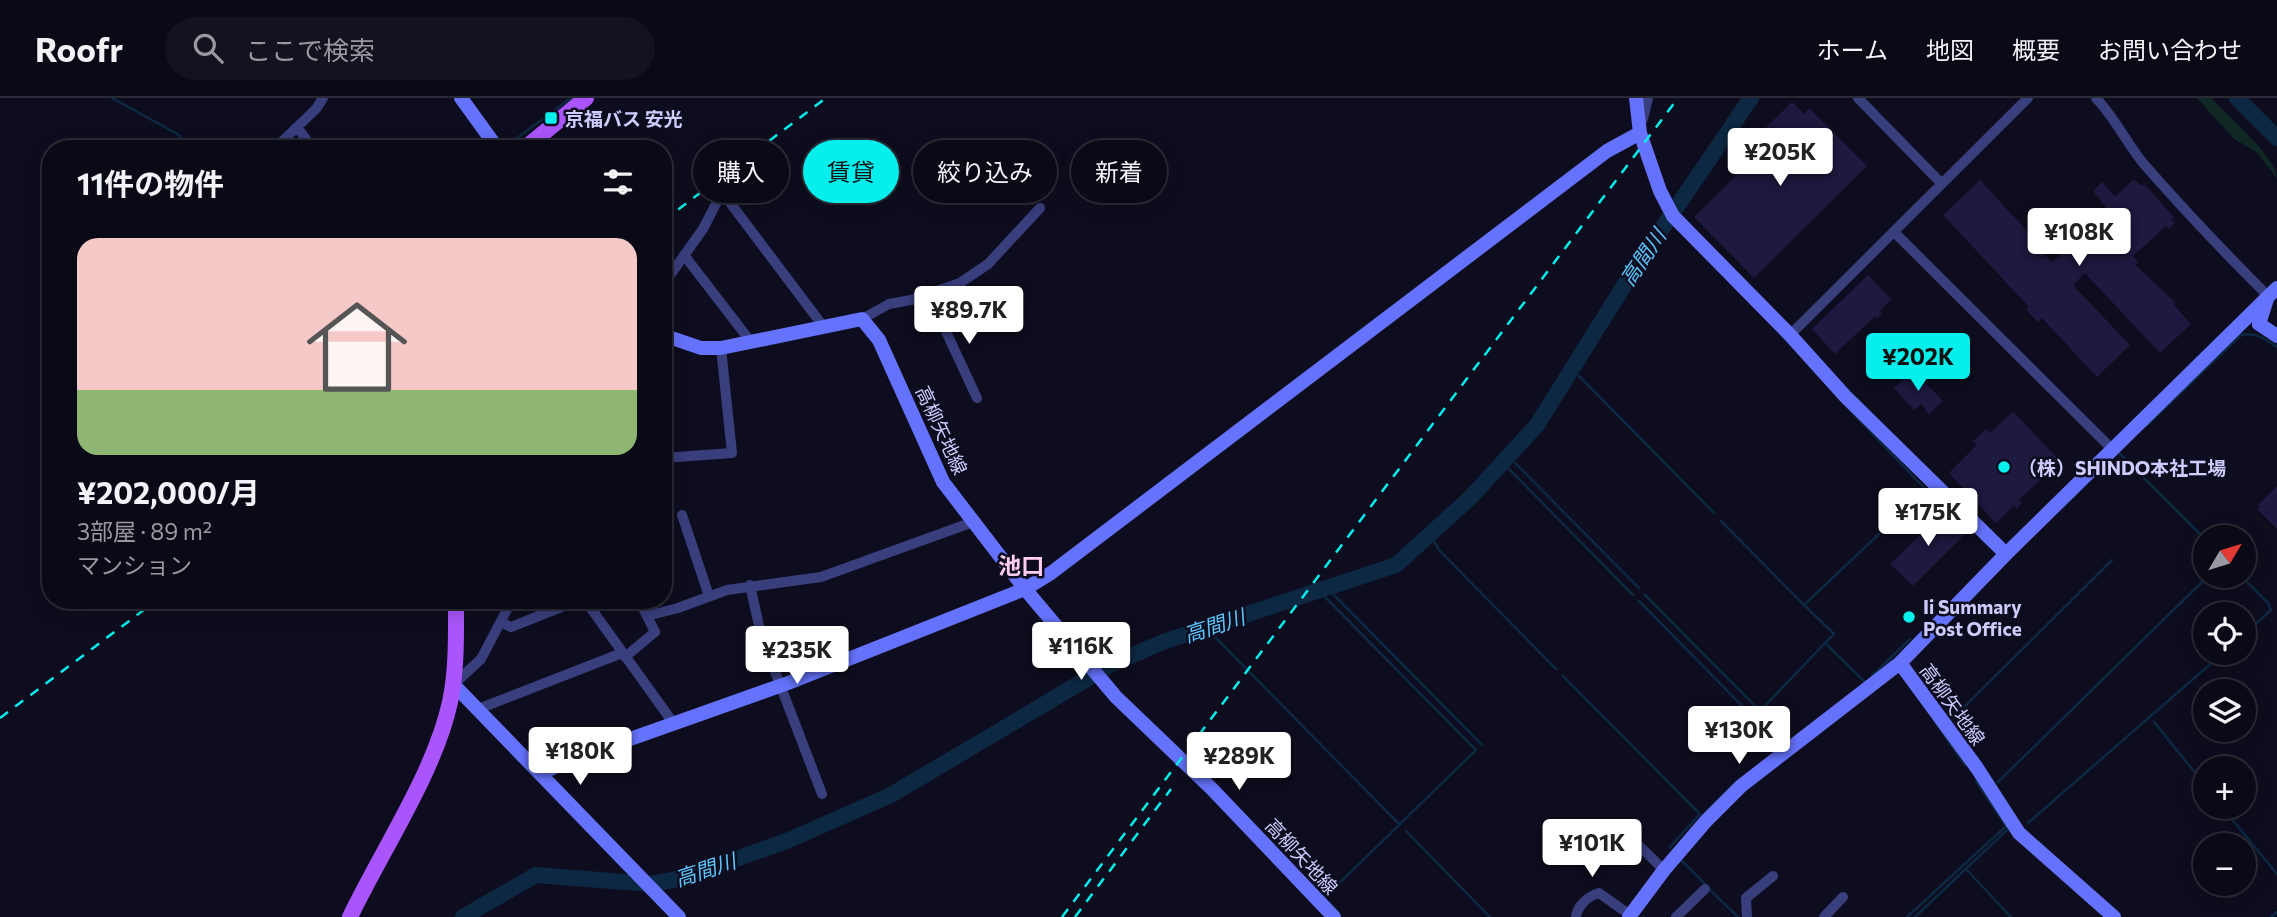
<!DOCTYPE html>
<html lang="ja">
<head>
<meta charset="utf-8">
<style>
	body { margin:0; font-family:Commissioner,"Noto Sans JP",sans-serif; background:#131320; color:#f1f3f6; height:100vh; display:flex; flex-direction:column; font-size:26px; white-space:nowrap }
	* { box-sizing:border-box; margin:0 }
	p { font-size:23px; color:#999aa1 }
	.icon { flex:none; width:38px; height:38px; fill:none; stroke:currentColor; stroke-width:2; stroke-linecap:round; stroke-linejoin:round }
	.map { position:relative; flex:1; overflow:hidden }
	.details { position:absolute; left:42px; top:42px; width:630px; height:469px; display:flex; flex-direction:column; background:#0a0a17; border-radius:28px; box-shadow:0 4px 18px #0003,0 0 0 2px #2a2b36 }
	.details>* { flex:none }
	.banner { position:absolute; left:693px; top:42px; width:665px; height:63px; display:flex; gap:14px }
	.needle { width:46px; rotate:52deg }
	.controls { position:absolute; left:2193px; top:427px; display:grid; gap:14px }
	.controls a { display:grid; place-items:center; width:63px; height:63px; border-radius:50%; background:#0a0a17; box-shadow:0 4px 18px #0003,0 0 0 2px #2a2b36; font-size:35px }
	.price { position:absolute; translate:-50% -60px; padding:0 16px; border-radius:7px; background:#fff; color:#222; font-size:23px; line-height:46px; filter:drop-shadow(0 2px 4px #0008) }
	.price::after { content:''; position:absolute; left:50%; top:42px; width:21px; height:16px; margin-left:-10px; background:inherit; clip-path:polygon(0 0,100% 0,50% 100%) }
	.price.selected { background:#06efec; color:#111 }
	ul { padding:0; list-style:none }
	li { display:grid; align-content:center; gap:14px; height:371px; padding:0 35px }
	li+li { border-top:2px solid #2a2b36 }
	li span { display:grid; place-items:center; height:217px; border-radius:21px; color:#555 }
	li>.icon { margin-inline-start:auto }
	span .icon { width:126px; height:126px; fill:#fffc; stroke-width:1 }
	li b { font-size:30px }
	h2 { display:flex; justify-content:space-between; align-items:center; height:84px; padding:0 35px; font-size:30px }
	.chip { padding:0 24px; border-radius:32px; background:#0a0a17; box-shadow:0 4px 18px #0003,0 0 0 2px #2a2b36; font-size:24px; line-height:63px }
	.chip.selected { background:#06efec; color:#111 }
	header { display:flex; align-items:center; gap:42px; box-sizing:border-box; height:98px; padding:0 35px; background:#0a0a17; border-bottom:2px solid #2a2b36 }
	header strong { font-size:33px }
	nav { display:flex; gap:38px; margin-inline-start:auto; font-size:24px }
	.search { width:490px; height:63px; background:#131320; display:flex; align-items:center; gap:18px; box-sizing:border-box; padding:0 24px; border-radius:38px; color:#999aa1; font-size:26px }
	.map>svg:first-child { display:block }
	.green { fill:#102825 }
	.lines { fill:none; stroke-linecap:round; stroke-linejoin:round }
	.stream { stroke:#0d2842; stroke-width:2.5 }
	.river { stroke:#0d2842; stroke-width:16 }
	.building { fill:#1d193f }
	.street { stroke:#393e7d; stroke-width:10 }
	.secondary { stroke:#6572fb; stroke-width:14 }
	.primary { stroke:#aa55fb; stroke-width:16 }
	.rail { stroke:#06efec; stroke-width:2.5; stroke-dasharray:10 9; stroke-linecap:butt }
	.poi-dot { fill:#06efec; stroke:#0e0d1f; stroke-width:2.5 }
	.labels { text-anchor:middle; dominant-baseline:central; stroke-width:5; stroke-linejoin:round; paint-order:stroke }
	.poi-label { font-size:19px; font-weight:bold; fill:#ccccfe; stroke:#0e0d1f; text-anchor:start }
	.street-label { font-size:19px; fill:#ccccfe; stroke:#0e0d1f }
	.water-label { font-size:21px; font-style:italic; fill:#5cc4fb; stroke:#0e0d1f }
	.quarter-label { font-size:23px; font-weight:bold; fill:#fecef2; stroke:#0e0d1f }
</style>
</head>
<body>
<header>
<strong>Roofr</strong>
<div class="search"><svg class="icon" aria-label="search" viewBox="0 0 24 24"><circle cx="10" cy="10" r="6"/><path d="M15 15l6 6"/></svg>ここで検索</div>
<nav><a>ホーム</a><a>地図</a><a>概要</a><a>お問い合わせ</a></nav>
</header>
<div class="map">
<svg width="2277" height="819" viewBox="0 0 2277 819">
	<rect width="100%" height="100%" fill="#0e0d1f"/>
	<!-- green -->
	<path class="green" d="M2197,0H2211C2227,17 2277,60 2277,80L2256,54L2233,40Z"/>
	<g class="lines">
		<!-- stream -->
		<path class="stream" d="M112,0L179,37L191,51
			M509,46L571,0
			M1579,278L1714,415
			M1843,305L1930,396L1895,431
			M2147,327L2241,237C2256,234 2265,241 2277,249
			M2119,355L2205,441
			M1515,365L1639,490
			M1509,371L1633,497
			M1721,423L1804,507L1879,436
			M1431,437L1439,452L1556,571
			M2241,478L2268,505L2271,512L2244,536
			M1332,495L1482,647
			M1645,497L1760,613L1825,545
			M1324,498L1476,652L1324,800
			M1639,503L1753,619L1760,613
			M1804,507L1834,536L1825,545L1865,584
			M1215,539L1399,726
			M1563,578L1700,716L1670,749
			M1872,578L1910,541
			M1953,620L2112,462
			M1934,622L1965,667
			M2154,624L2205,687
			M1998,684L2208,478
			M2222,709L2277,776
			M2028,725L2223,555
			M1406,733L1490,819
			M1681,762L1705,786
			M1966,771L2011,819
			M1709,791L1738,819
			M1907,819L2005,729
			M1915,819L2008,731L1976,683
			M2271,819L2277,814"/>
		<!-- river -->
		<path class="river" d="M2237,0L2277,40
			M463,819L536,777L650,786L684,780L789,742L891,697L1112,566L1163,544L1396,467L1470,400L1537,327L1635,170L1751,0"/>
	</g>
	<!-- building -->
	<path class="building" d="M1792,4L1804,16L1809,10L1867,68L1754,180L1694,119L1754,60L1744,51Z
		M2134,81L2141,88L2144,86L2174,119L2171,121L2175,125L2169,131L2166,128L2133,158L2138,164L2135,167L2175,204L2173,206L2191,226L2160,255L2085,175L2073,187L2130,247L2097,279L2042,220L2038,224L2026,212L2029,209L1943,117L1980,82L2028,134L2025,137L2052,164L2063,154L2043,129L2058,115L2063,120L2070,113L2075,119L2083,111L2104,133L2116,122L2093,93L2102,84L2115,99Z
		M1868,177L1891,201L1880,213L1882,216L1877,220L1875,218L1835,256L1812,231Z
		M1913,272L1943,303L1929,316L1921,306L1914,312L1894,290Z
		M2013,313L2060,363L2019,402L2022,405L2017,411L2014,407L1996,425L1949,375L1977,347L1973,343L1986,331L1990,335Z
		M2277,388V431L2257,411L2260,409L2258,407Z
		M1945,412L1966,435L1913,488L1890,466Z"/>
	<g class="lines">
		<!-- street -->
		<path class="street" d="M1858,0L1942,86
			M2096,0C2115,20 2126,44 2143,65C2183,111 2225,155 2268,198
			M1643,21L1648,0
			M297,29L313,51
			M274,51L316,11L323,0
			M722,94L823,228
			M1894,134L2113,352
			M684,157L751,244
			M663,187L703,131L722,94
			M934,208L977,300
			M862,221L889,206L911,202L960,185L988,166L1040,110
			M1790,237L2028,0
			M663,360L732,355L721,250
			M682,417L709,498
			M750,487L761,537L822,696
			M585,502L674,626
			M647,518L678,510L727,492L821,479L973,424
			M501,524L511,529L579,502
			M625,559L655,534L639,502
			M454,586L481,561L512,502
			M478,611L622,555
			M1622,731L1664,772
			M1576,819C1577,808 1588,798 1599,795L1630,817
			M1676,819L1705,791
			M1747,819L1746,800L1773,778
			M1824,819L1843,799"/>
		<!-- secondary -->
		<path class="secondary" d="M461,0L498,51
			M1636,0L1640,35L1660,93L1673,118L1790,237L1845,298L2006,456
			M2267,201L2259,226L2277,238
			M663,237L701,250H721L862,221L879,242L943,384L1025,491L1116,599L1211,690L1334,819
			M1900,565L1977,670L2019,735L2114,819
			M453,586L679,819
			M542,675L568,663L788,585L1025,491L1051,475L1607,53L1640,35
			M1629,819L1664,772L1706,723L1741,688L1900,565L2006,456L2277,190"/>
		<!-- primary -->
		<path class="primary" d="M524,51L586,0
			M350,819C381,754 435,674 450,604C457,571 456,536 456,502"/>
		<!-- rail -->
		<path class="rail" d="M663,123L826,0
			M0,620L157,502
			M1062,819L1678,0
			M1075,819L1171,691"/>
	</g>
	<!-- markers -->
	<g class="poi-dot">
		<rect x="544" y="13" width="14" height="14" rx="3.5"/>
		<circle cx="2004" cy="369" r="7"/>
		<circle cx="1909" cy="519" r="7"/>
	</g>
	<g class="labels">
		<!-- poi labels -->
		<g class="poi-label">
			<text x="565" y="20">京福バス 安光</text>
			<text x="2018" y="369">（株）SHINDO本社工場</text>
			<text x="1923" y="508">Ii Summary<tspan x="1923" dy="22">Post Office</tspan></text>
		</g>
		<!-- street labels -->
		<g class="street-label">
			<text transform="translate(942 332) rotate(65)">高柳矢地線</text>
			<text transform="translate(1953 606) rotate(54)">高柳矢地線</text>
			<text transform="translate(1302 758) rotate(47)">高柳矢地線</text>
		</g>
		<!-- water labels -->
		<g class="water-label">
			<text transform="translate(1642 159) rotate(-56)">高間川</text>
			<text transform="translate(1214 527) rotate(-18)">高間川</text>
			<text transform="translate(705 771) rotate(-18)">高間川</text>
		</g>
		<!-- quarter labels -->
		<g class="quarter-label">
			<text x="1021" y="467">池口</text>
		</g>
	</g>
</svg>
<div class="controls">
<a><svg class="needle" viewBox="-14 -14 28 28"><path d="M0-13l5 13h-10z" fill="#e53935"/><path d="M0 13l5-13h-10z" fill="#999aa1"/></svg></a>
<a><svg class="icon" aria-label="locate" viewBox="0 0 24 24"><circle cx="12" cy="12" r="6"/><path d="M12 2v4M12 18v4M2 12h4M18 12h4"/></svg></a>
<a><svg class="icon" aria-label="layers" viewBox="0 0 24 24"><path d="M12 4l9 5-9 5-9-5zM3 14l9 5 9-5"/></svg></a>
<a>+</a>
<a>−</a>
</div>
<b class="price" style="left:1780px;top:90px">¥205K</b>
<b class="price" style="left:2079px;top:170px">¥108K</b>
<b class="price" style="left:969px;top:248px">¥89.7K</b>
<b class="price selected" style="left:1918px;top:295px">¥202K</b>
<b class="price" style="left:1928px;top:450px">¥175K</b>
<b class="price" style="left:1081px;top:584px">¥116K</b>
<b class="price" style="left:797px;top:588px">¥235K</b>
<b class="price" style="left:1739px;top:668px">¥130K</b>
<b class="price" style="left:580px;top:689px">¥180K</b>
<b class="price" style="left:1239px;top:694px">¥289K</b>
<b class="price" style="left:1592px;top:781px">¥101K</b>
<div class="banner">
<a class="chip">購入</a>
<a class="chip selected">賃貸</a>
<a class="chip">絞り込み</a>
<a class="chip">新着</a>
</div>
<section class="details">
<h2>11件の物件<svg class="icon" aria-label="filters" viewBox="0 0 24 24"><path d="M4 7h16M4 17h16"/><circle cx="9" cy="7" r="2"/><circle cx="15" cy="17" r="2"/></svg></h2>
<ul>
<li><span style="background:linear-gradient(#f6c9c9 70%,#8fb573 0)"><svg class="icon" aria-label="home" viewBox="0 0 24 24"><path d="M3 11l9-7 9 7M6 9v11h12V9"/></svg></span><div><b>¥202,000/月</b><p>3部屋 · 89 m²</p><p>マンション</p></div></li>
</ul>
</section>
</div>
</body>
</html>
